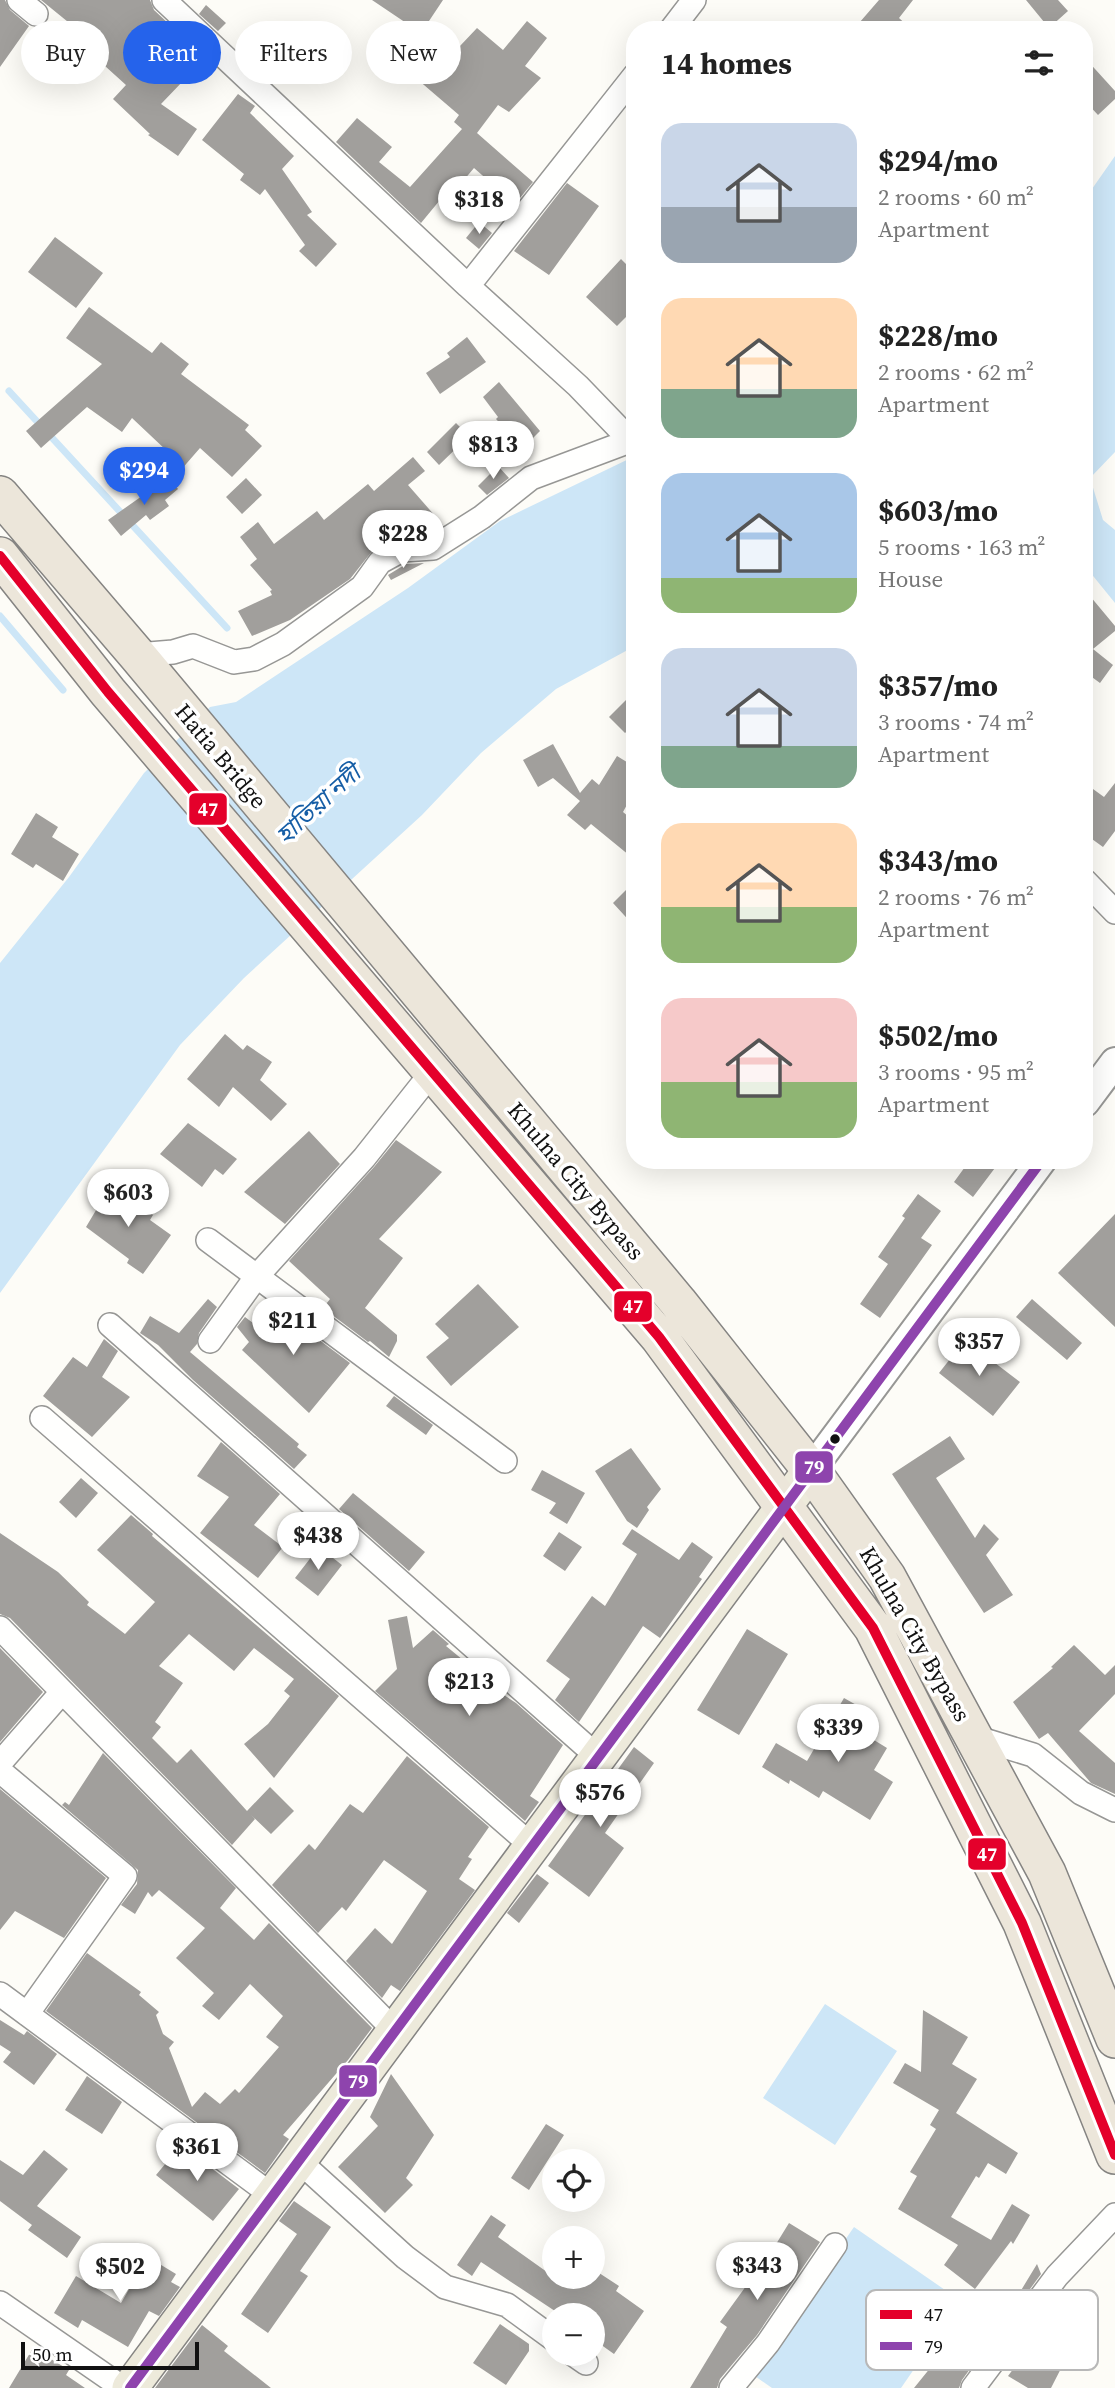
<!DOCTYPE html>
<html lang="en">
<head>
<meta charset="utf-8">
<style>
	body { margin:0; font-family:"Source Serif 4","Noto Sans Bengali",serif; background:#f2f2f2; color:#222; height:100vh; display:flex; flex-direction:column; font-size:26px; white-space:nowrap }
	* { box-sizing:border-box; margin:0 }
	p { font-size:23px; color:#767676 }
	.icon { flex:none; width:38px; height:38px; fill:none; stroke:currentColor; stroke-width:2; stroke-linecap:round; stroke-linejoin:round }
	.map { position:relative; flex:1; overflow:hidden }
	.panel { position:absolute; left:626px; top:21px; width:467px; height:1148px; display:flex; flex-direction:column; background:#fff; border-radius:28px; box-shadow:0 7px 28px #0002 }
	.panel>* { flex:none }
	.banner { position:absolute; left:21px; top:21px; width:500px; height:63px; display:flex; gap:14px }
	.controls { position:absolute; left:542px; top:2149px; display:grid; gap:14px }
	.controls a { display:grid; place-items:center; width:63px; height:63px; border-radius:50%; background:#fff; box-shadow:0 7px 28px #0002; font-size:35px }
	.scale { position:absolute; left:21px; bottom:18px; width:178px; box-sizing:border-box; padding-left:7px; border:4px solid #111; border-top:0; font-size:19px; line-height:24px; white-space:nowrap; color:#111; -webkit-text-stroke:5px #fff; paint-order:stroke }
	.price { position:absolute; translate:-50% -60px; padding:0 16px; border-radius:24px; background:#fff; color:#222; font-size:23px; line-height:46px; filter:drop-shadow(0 2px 4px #0008) }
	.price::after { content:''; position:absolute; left:50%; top:42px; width:21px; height:16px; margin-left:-10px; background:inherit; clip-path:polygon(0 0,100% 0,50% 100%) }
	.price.active { background:#2563eb; color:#fff }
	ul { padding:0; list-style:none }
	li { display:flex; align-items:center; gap:21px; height:175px; padding:0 35px }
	li span { display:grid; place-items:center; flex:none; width:196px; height:140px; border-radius:21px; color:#555 }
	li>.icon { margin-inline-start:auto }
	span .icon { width:84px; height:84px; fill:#fffc; stroke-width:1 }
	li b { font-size:30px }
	h2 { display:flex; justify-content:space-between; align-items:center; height:84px; padding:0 35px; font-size:30px }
	.tag { padding:0 24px; border-radius:32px; background:#fff; box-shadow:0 7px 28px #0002; font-size:24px; line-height:63px }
	.tag.active { background:#2563eb; color:#fff }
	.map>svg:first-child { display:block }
	.water { fill:#cde6f7 }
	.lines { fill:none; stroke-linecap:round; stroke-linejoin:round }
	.stream { stroke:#cde6f7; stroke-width:7 }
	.building { fill:#a19f9c }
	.minor-casing { stroke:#979795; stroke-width:26 }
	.tertiary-casing { stroke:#979795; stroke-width:32 }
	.primary-casing { stroke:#858482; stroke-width:38 }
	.trunk-casing { stroke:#858482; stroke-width:40 }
	.minor { stroke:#fffffe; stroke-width:23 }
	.tertiary { stroke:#fffffe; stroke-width:28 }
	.primary { stroke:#edeadb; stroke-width:35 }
	.trunk { stroke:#ece6da; stroke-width:37 }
	.bus-1-casing { stroke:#fff; stroke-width:16 }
	.bus-2-casing { stroke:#fff; stroke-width:16 }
	.bus-1 { stroke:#e4002b; stroke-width:10 }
	.bus-2 { stroke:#8e44ad; stroke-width:10 }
	.bus-dot { fill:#111; stroke:#fff; stroke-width:2.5 }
	.labels { text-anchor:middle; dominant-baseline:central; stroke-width:7; stroke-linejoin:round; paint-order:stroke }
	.street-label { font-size:23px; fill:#111; stroke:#fff }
	.water-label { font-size:24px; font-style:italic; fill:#165ea6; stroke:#fff }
	.key { fill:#fff; stroke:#b8b8b8; stroke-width:2 }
	.key-label { font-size:19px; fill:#111 }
	.line-badge { stroke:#fff; stroke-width:2.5 }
	.badge-label { font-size:19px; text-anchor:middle; font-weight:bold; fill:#fff }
</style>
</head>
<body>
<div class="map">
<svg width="1115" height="2388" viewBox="0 0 1115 2388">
	<rect width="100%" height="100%" fill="#fdfcf7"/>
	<!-- water -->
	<path class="water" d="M1115,156V452L1090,478L1103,520L1115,530V603L1085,566V199Z
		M635,456V646L556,689L481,753L422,815L244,978L180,1045L0,1293V963L69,877L144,773L210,707L236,702L408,588L500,521Z
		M825,2004L897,2051L835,2145L763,2098Z
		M854,2227L961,2301L901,2388H772L752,2374Z"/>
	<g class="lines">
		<!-- stream -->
		<path class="stream" d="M9,391L227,628
			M0,616L63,690"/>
	</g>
	<!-- building -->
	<path class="building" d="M0,0H5L10,10L29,26L0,67Z
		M41,0H150L154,10L202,55L181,77L184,80L161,104L197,129L178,156L148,135L150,134L113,99L126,85L84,47L65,73L48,61L73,26Z
		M372,0H443L421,33Z
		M879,0H913L899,18L912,30H853Z
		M1026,0H1058L1068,11L1049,28Z
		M206,5L226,23L218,31L199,14Z
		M527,21L547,38L525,66L541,78L509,112L498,105L477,133L533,182L515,204L474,168L458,187L454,183L421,223L336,142L357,118L392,147L379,162L410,187L462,129L454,122L459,115L396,61L415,40L443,64L477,28L503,50Z
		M1085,58L1115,91V99L1098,115L1085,101Z
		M238,94L255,106L250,113L294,156L282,169L312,212L307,215L337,244L316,267L299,251L305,245L265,189L260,195L240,180L244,174L202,140Z
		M567,183L599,206L549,275L514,251Z
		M479,222L492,233L479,249L466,238Z
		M55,237L103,273L76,308L28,272Z
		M621,259L635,273V308L617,326L586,297Z
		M89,307L152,353L161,342L189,364L181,374L249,425L245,430L262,446L232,477L200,448L180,471L162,456L167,451L132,418L122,432L87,407L41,448L26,431L102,364L66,338Z
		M467,337L486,362L440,394L426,373L450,357L447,353Z
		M499,382L540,431L523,448L496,419L498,417L483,397Z
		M456,423L469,436L439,465L427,452Z
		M413,457L425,471L408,485L443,525L429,534L396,537L373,550L350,579L290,620L252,636L238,611L272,595L270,591L272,590L250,565L257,559L240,537L258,522L274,544L317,511L324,520L368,484L374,491Z
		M498,466L509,478L487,495L478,486Z
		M169,477L178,489L165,500L169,506L150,520L146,515L121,536L108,520Z
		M246,478L262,495L242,514L226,497Z
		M424,563L391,580L388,575L406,564Z
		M1085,590L1115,626V631L1093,649L1113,665L1100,683L1085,672Z
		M635,691V724L625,733L609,717Z
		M553,744L580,793L592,779L599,785L617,756L635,767V790L623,812L635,822V860L591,824L585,830L567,815L580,801L553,778L538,787L523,760Z
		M1115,783V831L1103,847L1085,834V800L1093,789L1104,797Z
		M36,813L58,827L52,837L79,854L63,881L36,864L33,868L11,854Z
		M635,881V927L613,903Z
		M225,1034L243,1050L247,1045L272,1062L260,1080L287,1104L271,1121L233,1087L219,1107L187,1079Z
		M188,1123L237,1159L223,1175L215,1169L202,1187L160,1154Z
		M309,1131L340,1164L285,1224L244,1192Z
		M396,1140L442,1172L379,1239L403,1258L365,1308L397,1335V1341L389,1357L370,1341L368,1342L323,1308L330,1299L289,1261L374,1167Z
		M970,1160H1001L973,1197L954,1182Z
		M111,1185L131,1197L130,1199L153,1215L150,1220L171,1235L143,1274L127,1263L129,1259L86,1227Z
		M918,1194L941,1211L921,1238L932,1245L880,1318L860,1304L888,1264L878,1257L905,1218L902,1216Z
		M1115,1214V1327L1058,1273Z
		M478,1284L519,1327L451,1386L426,1357L449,1338L435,1324Z
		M208,1299L217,1307L199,1333L197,1344L190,1352L299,1444L297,1447L307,1455L294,1469L193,1380L158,1345L140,1333L150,1316L179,1333Z
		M1032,1299L1082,1343L1067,1360L1016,1317Z
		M274,1306L350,1363L309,1413L242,1350L249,1342L237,1327L245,1317L257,1326Z
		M104,1339L118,1351L102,1377L130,1397L92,1437L43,1396L73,1357L87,1367Z
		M965,1340L1020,1382L993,1416L939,1373Z
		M394,1396L433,1425L426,1435L386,1406Z
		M950,1436L965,1459L936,1478L975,1538L984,1524L999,1539L986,1555L1013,1595L984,1613L892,1474Z
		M221,1442L280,1494L254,1525L283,1547L258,1578L200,1533L229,1497L197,1476Z
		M631,1448L661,1489L647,1507L649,1510L637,1528L627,1521L595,1471Z
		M542,1470L585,1493L567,1524L549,1513L556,1503L531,1490Z
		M81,1478L98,1493L76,1518L59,1502Z
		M353,1493L425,1552L409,1571L339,1509Z
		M131,1515L153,1534L152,1536L339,1696L274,1778L244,1744L268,1724L290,1696L284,1691L294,1679L254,1648L234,1671L189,1634L159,1666L183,1683L155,1722L161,1727L152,1738L177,1763L191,1749L247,1811L270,1787L294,1811L271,1834L251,1815L255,1819L232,1845L10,1618L0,1614V1533L58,1572L89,1602L87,1605L125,1634L155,1602L97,1550Z
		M632,1529L679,1560L692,1542L713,1557L699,1577L702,1579L660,1638L643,1626L579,1722L555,1700L570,1679L546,1661L592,1596L605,1606L637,1554L622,1544Z
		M559,1532L582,1547L565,1571L543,1556Z
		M319,1547L342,1565L318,1596L295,1578Z
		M407,1616L413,1648L433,1630L449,1644L446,1646L491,1683L489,1685L516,1703L563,1745L530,1796L539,1802L525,1821L375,1691L397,1669L388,1620Z
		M747,1629L788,1654L739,1735L697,1710Z
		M1074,1645L1105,1675L1115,1665V1694L1079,1731L1115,1763V1794L1091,1783L1085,1776L1048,1733L1039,1739L1013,1702L1053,1668L1051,1667Z
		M0,1648L43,1692L0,1742Z
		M844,1698L867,1711L856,1729L887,1748L874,1770L893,1782L870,1820L823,1791L819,1798L790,1780L789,1784L762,1767L776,1743L807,1761Z
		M634,1747L654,1763L605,1833L624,1848L589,1897L548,1866Z
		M103,1753L236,1888L220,1908L254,1940L269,1923L372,2028L348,2060L283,2135L289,2139L265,2173L46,2011L87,1953L141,1992L139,1995L159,2012L156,2015L163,2034L174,2042L169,2048L192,2107L205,2092L220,2104L235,2089L239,2093L279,2047L266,2037L283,2016L250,1984L219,2020L202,2006L214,1993L176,1958L205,1928L159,1890L152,1897L148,1892L135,1914L121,1905L137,1884L138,1870L62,1805L65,1802L69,1805Z
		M407,1756L489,1827L468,1857L472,1859L459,1879L475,1890L400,1991L391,1985L382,1998L346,1961L375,1928L392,1944L427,1891L384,1860L346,1911L342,1907L318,1933L272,1885L309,1844L315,1850L350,1804L363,1813Z
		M0,1789L106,1878L64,1938L15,1911L0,1930Z
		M537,1874L549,1883L519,1923L507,1913Z
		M923,2010L968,2037L952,2064L977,2079L956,2113L1018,2153L1006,2174L988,2163L979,2178L976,2176L951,2217L991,2240L1012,2204L1030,2215L1013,2244L1011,2241L975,2289L944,2265L958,2245L898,2209L917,2176L910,2172L936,2129L930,2125L939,2110L893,2083L905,2063L921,2072Z
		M0,2020L24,2035L27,2031L57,2054L34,2085L3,2062L11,2052L0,2045Z
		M391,2074L434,2135L406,2178L413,2185L385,2213L338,2167L378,2126L370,2117Z
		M87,2076L122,2102L102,2134L65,2110Z
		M546,2124L564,2135L529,2190L511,2178Z
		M181,2145L239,2189L213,2221L156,2175Z
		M44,2150L68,2169L37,2206L81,2237L67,2258L28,2230L32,2225L0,2201V2160L23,2175Z
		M294,2201L331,2227L300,2271L308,2276L268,2333L241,2314L297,2234L279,2221Z
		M491,2215L506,2225L498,2237L554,2277H593V2269L619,2286L616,2291L644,2311L614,2354L593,2339V2315H561L481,2262L472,2276L457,2265Z
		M789,2223L820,2242L757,2335L720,2379L717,2388H690L727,2327L720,2322L749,2282L745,2280L760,2258L765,2262Z
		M148,2257L176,2274L171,2282L180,2287L159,2316L149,2311L128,2347L82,2320L78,2328L54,2313L76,2276L121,2303Z
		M1037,2264L1041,2274L1022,2300L1017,2297Z
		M1054,2303L1072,2347L1051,2388H1028L1008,2376L1051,2318L1046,2314Z
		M500,2324L529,2344V2351L506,2385L473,2363Z
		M202,2325L228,2346L224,2351L271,2388H155Z
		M953,2331L983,2351L962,2380L959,2388H914L931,2367L928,2365Z
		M33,2348L69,2370L66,2375L85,2388H9Z"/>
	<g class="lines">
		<!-- minor casing -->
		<g class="minor-casing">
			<path id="minor" d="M19,0L36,14
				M164,0L468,286L635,75
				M671,30L694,0
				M468,286L578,386L631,441
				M137,655L173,652L193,646L234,662L254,659L283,644L362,587L380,562L402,550L433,548L482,517L531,478L635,439
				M1085,881L1115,912
				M208,1240L505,1461
				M110,1325L598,1757
				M210,1341L257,1276L364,1158L433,1071
				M42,1418L532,1846
				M0,1628L395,2031
				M974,1737L1033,1755L1081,1793L1115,1810
				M0,1763L62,1692
				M0,1771L125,1876L27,2014
				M0,1994L273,2196
				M299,2161L405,2257L445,2287L507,2305L555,2340
				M0,2303L123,2388
				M573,2354L586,2363
				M731,2388L768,2343L835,2245
				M973,2388L1057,2276L1115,2215"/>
		</g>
		<!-- tertiary casing -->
		<g class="tertiary-casing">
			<path id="tertiary" d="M1085,1102L1115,1062
				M811,1470L1042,1160"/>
		</g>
		<!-- primary casing -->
		<g class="primary-casing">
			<path id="primary" d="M130,2388L811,1470"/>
		</g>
		<!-- trunk casing -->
		<g class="trunk-casing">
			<path id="trunk" d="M0,495L137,655L678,1302L811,1470L887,1577L1047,1873L1115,2039
				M0,556L108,692L659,1337L873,1628L1022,1923L1115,2155"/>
		</g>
		<!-- minor -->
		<use href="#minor" class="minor"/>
		<!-- tertiary -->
		<use href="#tertiary" class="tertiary"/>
		<!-- primary -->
		<use href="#primary" class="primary"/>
		<!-- trunk -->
		<use href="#trunk" class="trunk"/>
		<!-- bus-1 casing -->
		<g class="bus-1-casing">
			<path id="bus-1" d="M0,556L108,692L659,1337L873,1628L1022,1923L1115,2155"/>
		</g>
		<!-- bus-2 casing -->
		<g class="bus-2-casing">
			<path id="bus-2" d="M130,2388L1042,1160"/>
		</g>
		<!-- bus-1 -->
		<use href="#bus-1" class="bus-1"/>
		<!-- bus-2 -->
		<use href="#bus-2" class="bus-2"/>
	</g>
	<!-- markers -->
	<circle class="bus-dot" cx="835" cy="1439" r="6"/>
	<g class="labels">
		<!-- street labels -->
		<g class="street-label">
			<text transform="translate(221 756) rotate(50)">Hatia Bridge</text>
			<text transform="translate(576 1181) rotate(50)">Khulna City Bypass</text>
			<text transform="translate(915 1634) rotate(60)">Khulna City Bypass</text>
		</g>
		<!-- water labels -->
		<g class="water-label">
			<text transform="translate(318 804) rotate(-42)">হাতিয়া নদী</text>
		</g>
	</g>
	<!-- legend -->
	<rect x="866" y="2290" width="232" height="80" rx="10" class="key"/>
	<rect x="880" y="2310" width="32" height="9" fill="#e4002b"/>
	<rect x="880" y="2342" width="32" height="8" fill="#8e44ad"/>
	<g class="key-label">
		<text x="924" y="2321">47</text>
		<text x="924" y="2353">79</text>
	</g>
	<g class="line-badge">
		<rect x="188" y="792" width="40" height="34" rx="7" fill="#e4002b"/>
		<rect x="613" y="1290" width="40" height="33" rx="7" fill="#e4002b"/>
		<rect x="794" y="1450" width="40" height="34" rx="7" fill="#8e44ad"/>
		<rect x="967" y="1837" width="40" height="34" rx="7" fill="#e4002b"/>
		<rect x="338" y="2064" width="40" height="34" rx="7" fill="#8e44ad"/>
	</g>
	<g class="badge-label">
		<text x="208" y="816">47</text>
		<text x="633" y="1313">47</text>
		<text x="814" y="1474">79</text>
		<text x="987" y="1861">47</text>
		<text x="358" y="2088">79</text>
	</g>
</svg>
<div class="controls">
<a><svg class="icon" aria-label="locate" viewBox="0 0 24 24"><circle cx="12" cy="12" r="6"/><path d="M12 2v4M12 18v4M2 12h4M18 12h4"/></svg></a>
<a>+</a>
<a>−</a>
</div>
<div class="scale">50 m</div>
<b class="price" style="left:479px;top:236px">$318</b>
<b class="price" style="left:493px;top:481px">$813</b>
<b class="price active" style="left:144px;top:507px">$294</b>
<b class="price" style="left:403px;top:570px">$228</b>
<b class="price" style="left:128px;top:1229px">$603</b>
<b class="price" style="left:293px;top:1357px">$211</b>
<b class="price" style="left:979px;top:1378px">$357</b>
<b class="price" style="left:318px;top:1572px">$438</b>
<b class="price" style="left:469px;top:1718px">$213</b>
<b class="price" style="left:838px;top:1764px">$339</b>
<b class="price" style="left:600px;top:1829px">$576</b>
<b class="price" style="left:197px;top:2183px">$361</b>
<b class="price" style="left:757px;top:2302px">$343</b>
<b class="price" style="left:120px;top:2303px">$502</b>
<div class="banner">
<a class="tag">Buy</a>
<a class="tag active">Rent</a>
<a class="tag">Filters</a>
<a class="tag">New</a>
</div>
<section class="panel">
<h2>14 homes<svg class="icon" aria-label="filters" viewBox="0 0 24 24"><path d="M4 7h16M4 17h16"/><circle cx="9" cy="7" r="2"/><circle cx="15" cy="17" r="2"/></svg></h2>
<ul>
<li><span style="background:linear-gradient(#c9d6e8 60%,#9aa5b1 0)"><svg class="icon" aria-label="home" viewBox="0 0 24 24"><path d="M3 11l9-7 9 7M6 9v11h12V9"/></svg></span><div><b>$294/mo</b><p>2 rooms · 60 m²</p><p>Apartment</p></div></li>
<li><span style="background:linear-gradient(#ffd9b3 65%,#7fa58c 0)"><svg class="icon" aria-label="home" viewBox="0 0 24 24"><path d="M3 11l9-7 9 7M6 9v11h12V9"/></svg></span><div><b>$228/mo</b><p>2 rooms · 62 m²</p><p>Apartment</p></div></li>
<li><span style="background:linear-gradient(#a9c7e8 75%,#8fb573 0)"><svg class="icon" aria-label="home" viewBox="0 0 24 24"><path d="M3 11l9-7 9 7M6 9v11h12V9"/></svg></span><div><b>$603/mo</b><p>5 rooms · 163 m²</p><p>House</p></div></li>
<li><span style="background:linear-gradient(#c9d6e8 70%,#7fa58c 0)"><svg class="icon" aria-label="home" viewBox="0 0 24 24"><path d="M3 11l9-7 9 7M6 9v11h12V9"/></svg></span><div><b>$357/mo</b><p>3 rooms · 74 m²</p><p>Apartment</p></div></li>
<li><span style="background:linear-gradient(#ffd9b3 60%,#8fb573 0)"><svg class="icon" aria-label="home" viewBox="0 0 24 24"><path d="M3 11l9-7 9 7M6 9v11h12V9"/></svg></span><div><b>$343/mo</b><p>2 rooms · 76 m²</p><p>Apartment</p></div></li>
<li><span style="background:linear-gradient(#f6c9c9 60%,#8fb573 0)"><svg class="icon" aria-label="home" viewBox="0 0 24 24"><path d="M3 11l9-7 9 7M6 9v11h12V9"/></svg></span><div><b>$502/mo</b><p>3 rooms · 95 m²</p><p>Apartment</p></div></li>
</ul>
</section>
</div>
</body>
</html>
